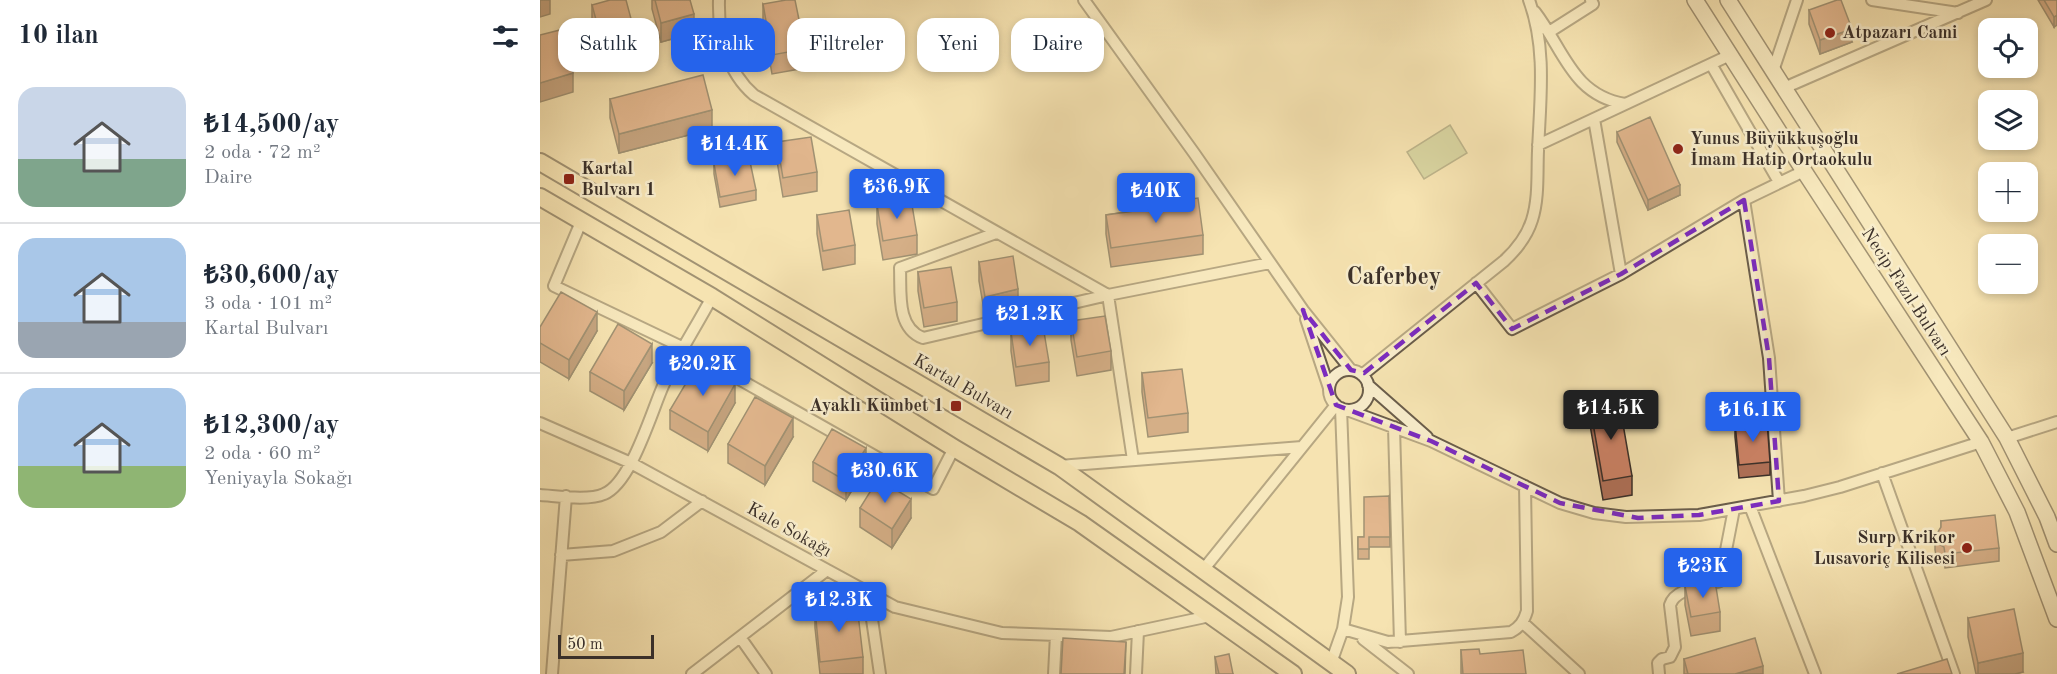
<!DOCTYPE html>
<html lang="tr">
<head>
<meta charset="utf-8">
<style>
	body { margin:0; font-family:"Old Standard TT",serif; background:#f6f6f7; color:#1f2937; height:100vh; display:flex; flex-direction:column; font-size:22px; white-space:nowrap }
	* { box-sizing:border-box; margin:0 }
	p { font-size:20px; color:#747a83 }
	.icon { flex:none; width:33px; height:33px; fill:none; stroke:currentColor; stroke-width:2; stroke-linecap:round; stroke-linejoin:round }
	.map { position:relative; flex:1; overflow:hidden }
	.panel { display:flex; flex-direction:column; background:#fff; width:540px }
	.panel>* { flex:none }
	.top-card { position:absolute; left:18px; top:18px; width:570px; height:54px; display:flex; gap:12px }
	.tools { position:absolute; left:1438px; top:18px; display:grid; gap:12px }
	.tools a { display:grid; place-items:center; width:60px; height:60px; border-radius:12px; background:#fff; box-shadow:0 3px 9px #0003; font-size:30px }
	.scale { position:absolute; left:18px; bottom:15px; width:96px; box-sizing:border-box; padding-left:6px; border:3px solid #3b3029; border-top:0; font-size:16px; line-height:21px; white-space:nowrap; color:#3b3029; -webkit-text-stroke:4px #f8edcc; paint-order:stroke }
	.price { position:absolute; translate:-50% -51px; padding:0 14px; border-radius:6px; background:#2563eb; color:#fff; font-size:20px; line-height:39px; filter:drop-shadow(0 2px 3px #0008) }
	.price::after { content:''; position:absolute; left:50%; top:36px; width:18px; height:14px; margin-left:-9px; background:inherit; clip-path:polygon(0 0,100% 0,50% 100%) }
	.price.active { background:#222; color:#fff }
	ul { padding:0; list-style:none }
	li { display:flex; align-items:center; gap:18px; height:150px; padding:0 18px }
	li+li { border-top:2px solid #e0e1e3 }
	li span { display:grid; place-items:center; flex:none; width:168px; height:120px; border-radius:18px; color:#555 }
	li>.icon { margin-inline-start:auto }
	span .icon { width:72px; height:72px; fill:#fffc; stroke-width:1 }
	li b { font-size:26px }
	h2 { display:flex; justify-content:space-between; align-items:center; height:72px; padding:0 18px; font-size:26px }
	.tag { padding:0 21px; border-radius:18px; background:#fff; box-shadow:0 3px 9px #0003; font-size:21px; line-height:54px }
	.tag.active { background:#2563eb; color:#fff }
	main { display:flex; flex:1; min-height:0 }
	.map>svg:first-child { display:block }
	.green { fill:#b7c48f; stroke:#797a5c; stroke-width:1.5 }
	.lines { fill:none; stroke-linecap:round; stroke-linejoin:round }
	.street-casing { stroke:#6a5d4b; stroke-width:14 }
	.secondary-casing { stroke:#3b3029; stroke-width:18 }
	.primary-casing { stroke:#3b3029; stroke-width:20 }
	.street { stroke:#f8edcc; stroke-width:10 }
	.secondary { stroke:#f8edcc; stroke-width:15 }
	.primary { stroke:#f5e3b1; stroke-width:16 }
	.wall { fill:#ae6f56; stroke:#3b3029; stroke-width:1.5 }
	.shaded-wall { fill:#8d5a46; stroke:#3b3029; stroke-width:1.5 }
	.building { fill:#ca8164; stroke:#3b3029; stroke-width:1.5 }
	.marked { fill:none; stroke:#7b2cbf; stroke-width:4.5; stroke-dasharray:12 8; stroke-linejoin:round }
	.poi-dot { fill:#8f2418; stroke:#f8edcc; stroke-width:2 }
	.labels { text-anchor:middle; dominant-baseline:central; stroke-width:5; stroke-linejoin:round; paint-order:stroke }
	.poi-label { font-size:18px; font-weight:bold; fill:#3b3029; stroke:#f8edcc; text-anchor:start }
	.street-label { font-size:18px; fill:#3b3029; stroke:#f8edcc }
	.district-label { font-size:24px; font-weight:bold; fill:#3b3029; stroke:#f8edcc }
</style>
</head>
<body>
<main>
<section class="panel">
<h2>10 ilan<svg class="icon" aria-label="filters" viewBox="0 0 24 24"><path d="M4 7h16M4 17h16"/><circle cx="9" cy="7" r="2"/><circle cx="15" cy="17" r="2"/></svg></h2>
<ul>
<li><span style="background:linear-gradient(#c9d6e8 60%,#7fa58c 0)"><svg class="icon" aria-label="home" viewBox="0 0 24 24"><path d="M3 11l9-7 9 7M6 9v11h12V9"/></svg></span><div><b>₺14,500/ay</b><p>2 oda · 72 m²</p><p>Daire</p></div></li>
<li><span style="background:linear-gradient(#a9c7e8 70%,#9aa5b1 0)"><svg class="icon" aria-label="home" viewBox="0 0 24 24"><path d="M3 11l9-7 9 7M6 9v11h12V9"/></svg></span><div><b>₺30,600/ay</b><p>3 oda · 101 m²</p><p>Kartal Bulvarı</p></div></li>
<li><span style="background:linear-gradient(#a9c7e8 65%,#8fb573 0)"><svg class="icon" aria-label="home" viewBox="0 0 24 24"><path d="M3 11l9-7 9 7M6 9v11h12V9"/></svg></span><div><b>₺12,300/ay</b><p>2 oda · 60 m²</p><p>Yeniyayla Sokağı</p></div></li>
</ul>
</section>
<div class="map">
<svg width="1517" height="674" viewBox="0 0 1517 674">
	<rect width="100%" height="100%" fill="#f5e3b1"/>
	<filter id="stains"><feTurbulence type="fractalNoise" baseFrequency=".00333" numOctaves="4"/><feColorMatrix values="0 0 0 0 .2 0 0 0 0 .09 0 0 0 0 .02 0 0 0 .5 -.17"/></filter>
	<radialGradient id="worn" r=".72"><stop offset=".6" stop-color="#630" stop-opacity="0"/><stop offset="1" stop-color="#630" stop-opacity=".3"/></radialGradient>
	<!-- green -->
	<path class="green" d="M910,125L927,153L884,179L867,152Z"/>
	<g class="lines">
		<!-- street casing -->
		<g class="street-casing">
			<path id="street" d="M179,0C178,35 187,72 214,95L568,295L730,263
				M544,0L654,153L763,310L811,370
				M1332,0L1418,13
				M995,12C1024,50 1032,95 1085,104
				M1009,32L1053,4L1051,0
				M1171,64L1239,182
				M1233,71L1257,0
				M1244,88L1446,0
				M1054,119L1081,274
				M998,145L1190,55
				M1204,200L1229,358L1239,501
				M41,222L14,286L144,348L393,489L414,448
				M456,233L360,268C361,292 356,328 383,338L568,295L593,460
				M936,283L972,329L1081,274L1204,200L1264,171
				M766,319L789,388
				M789 390a20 20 0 1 1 40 0a20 20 0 1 1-40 0Z
				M822,375L964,261C977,249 987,236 992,220C999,198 997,173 998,151C1000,101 1007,48 989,0
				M828,385L887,437
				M807,410L891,441L1020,503L1054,513L1086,517L1159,515L1264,496L1300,487L1441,442
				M0,423L91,463L355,607L462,633L571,637L670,616
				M854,427L860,642
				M1467,438L1517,422
				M519,466L762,447
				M1342,473L1414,674
				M0,495C17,496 49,501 64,494C91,483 111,413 123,386C137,356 156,327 172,297
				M1210,506L1275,674
				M21,555L73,551L121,532L162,501
				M663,570L796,405
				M328,592L340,674
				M982,622L1039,674
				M803,629L848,642L971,632C980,627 984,621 987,611L985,486
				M200,637L226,674
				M823,639L868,674
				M791,663L803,629L808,597L801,408
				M12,674L26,496
				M152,674L287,570
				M514,674L516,635
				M596,674L598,631
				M1119,674L1118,663L1122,659L1130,657L1135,647L1130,605C1135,588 1165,586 1180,581L1194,509"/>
		</g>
		<!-- secondary casing -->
		<g class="secondary-casing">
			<path id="secondary" d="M1155,0L1264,171L1441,442L1477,512L1517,619
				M1188,0L1467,438L1507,517L1517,544"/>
		</g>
		<!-- primary casing -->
		<g class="primary-casing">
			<path id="primary" d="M0,162L519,466L807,674
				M0,197L172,297L414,448L540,523L753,674"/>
		</g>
		<!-- street -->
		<use href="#street" class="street"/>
		<!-- secondary -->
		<use href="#secondary" class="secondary"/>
		<!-- primary -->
		<use href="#primary" class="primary"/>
	</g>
	<!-- wall -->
	<path class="wall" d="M112,0H150L154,33L121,42L112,9Z
		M1498,0H1517L1514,27Z
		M223,4L265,49V68L232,74L223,23Z
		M52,5L94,49L61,57L52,24Z
		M1269,10L1312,42L1280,54L1269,24Z
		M70,99L172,129L79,153L70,118Z
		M1077,132L1140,195L1108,210L1077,142Z
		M237,142L277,172V191L243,197L237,161Z
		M174,164L216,190V200L180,207L174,174Z
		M629,202L663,235V254L571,267L566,234V215L629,206Z
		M337,205L377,235V254L343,260L337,224Z
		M277,215L315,245V264L283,270L277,234Z
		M439,262L478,308L445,316L439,281Z
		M378,272L417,302V321L384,327L378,291Z
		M531,321L571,351V370L537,376L531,340Z
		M0,327L57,331L29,379L0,362Z
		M471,332L509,362V381L476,386L471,351Z
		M112,363L84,410L50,391V372Z
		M602,373L648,413V432L608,437L602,392Z
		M195,403L168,451L130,429V410Z
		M1050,406L1092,476V495L1063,500L1050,425Z
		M1195,423L1230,462V475L1199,478L1195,437Z
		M253,437L225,485L188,463V444Z
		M273,462L326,467L306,500L273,481Z
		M849,496L850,547H829V559H818V537H824Z
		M320,508L371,518L352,548L320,527Z
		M1401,521L1459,548V561L1405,568L1404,560L1396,555L1395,550V537L1401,528Z
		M1145,586L1180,612V631L1151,636L1145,605Z
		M275,609L323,657V674H280L275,628Z
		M1428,618L1483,672L1475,674H1436L1428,637Z
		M921,650L986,674H921Z
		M675,657L693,674H676Z
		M1144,659L1223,674H1144Z"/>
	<!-- shaded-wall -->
	<path class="shaded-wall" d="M0,0H10V14L0,17Z
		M154,14V33L121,42V23Z
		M1517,15V25L1514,27V17Z
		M1312,29V42L1280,54V40Z
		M94,30V49L61,57V38Z
		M33,73V92L0,102V83Z
		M172,110V129L79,153V134Z
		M1140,185V195L1108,210V200Z
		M478,289V308L445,316V297Z
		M57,312V331L29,379V360Z
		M112,344V363L84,410V391Z
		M195,384V403L168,451V432Z
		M253,418V437L225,485V466Z
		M326,448V467L306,500V481Z
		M371,499V518L352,548V529Z
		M586,642L585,674H584Z
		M1483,653V672L1475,674H1438V663Z
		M1223,666V674H1195Z"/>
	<!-- building -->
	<path class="building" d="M70,0H86L94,30L61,38L52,5Z
		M115,0H150L154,14L121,23Z
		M246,0H255L265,49L232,55L223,4Z
		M1297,0H1301L1312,29L1280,40L1269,10Z
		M1504,0H1517V15L1514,17Z
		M20,30L33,73L0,83V35Z
		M163,75L172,110L79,134L70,99Z
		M1110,117L1140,185L1108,200L1077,132Z
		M271,137L277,172L243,178L237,142Z
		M209,157L216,190L180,197L174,164Z
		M658,198L663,235L571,248L566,215L629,206V202Z
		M371,199L377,235L343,241L337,205Z
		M309,210L315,245L283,251L277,215Z
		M473,256L478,289L445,297L439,262Z
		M411,267L417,302L384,308L378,272Z
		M21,292L57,312L29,360L0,343V327Z
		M565,316L571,351L537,357L531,321Z
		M78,324L112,344L84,391L50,372Z
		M503,326L509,362L476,367L471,332Z
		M158,363L195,384L168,432L130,410Z
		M642,369L648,413L608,418L602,373Z
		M215,397L253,418L225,466L188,444Z
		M1079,401L1092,476L1063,481L1050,406Z
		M1227,421L1230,462L1199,465L1195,423Z
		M292,429L326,448L306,481L273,462Z
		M338,479L371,499L352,529L320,508Z
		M849,496L850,537H829V549H818V537H824V497Z
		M1455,515L1459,548L1405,554L1404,547L1396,542L1395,537L1401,527V521Z
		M1175,581L1180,612L1151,617L1145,586Z
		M317,605L323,657L280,662L275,609Z
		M1474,609L1483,653L1438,663L1428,618Z
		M523,638L586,642L584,674H521Z
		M1215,638L1223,666L1195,674H1148L1144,659Z
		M939,649L940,654L983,650L986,674H923L921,650Z
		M689,654L693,674H679L675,657Z
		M1407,659L1412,674H1357Z"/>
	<!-- marked area -->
	<path d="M0 0H1517V674H0ZM1204,200L1229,358L1239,501L1159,515L1098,518L1020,503L891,441L796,405L763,310L811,370L824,373L936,283L972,329L1081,274Z" fill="#f5e3b1" fill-opacity=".55" fill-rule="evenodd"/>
	<path class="marked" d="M1204,200L1229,358L1239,501L1159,515L1098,518L1020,503L891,441L796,405L763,310L811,370L824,373L936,283L972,329L1081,274Z"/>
	<!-- markers -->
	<g class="poi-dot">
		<circle cx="1290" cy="33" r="6"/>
		<circle cx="1138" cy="149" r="6"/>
		<rect x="23" y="173" width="12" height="12" rx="3"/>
		<rect x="410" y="400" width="12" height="12" rx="3"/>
		<circle cx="1427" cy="548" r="6"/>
	</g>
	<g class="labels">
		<!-- poi labels -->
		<g class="poi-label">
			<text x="1302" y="33">Atpazarı Cami</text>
			<text x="1150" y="139">Yunus Büyükkuşoğlu<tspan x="1150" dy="21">İmam Hatip Ortaokulu</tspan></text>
			<text x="41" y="169">Kartal<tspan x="41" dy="21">Bulvarı 1</tspan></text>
			<text x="404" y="406" text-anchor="end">Ayaklı Kümbet 1</text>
			<text x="1415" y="538" text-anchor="end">Surp Krikor<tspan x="1415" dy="21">Lusavoriç Kilisesi</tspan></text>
		</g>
		<!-- street labels -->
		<g class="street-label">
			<text transform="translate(1366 292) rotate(57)">Necip Fazıl Bulvarı</text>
			<text transform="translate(423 387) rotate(30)">Kartal Bulvarı</text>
			<text transform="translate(249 530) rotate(29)">Kale Sokağı</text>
		</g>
		<!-- district labels -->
		<g class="district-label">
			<text x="854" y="278">Caferbey</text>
		</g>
	</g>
	<rect width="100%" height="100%" filter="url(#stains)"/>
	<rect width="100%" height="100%" fill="url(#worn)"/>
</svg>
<div class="tools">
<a><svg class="icon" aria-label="locate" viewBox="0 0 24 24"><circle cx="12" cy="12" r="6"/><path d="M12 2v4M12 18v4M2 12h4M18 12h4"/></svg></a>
<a><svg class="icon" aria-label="layers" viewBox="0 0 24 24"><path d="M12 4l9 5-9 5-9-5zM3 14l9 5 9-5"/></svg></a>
<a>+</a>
<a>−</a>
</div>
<div class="scale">50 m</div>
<b class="price" style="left:195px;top:177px">₺14.4K</b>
<b class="price" style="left:357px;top:220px">₺36.9K</b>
<b class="price" style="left:616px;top:224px">₺40K</b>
<b class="price" style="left:490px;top:347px">₺21.2K</b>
<b class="price" style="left:163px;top:397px">₺20.2K</b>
<b class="price active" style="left:1071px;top:441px">₺14.5K</b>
<b class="price" style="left:1213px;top:443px">₺16.1K</b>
<b class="price" style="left:345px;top:504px">₺30.6K</b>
<b class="price" style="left:1163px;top:599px">₺23K</b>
<b class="price" style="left:299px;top:633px">₺12.3K</b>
<div class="top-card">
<a class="tag">Satılık</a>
<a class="tag active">Kiralık</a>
<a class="tag">Filtreler</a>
<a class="tag">Yeni</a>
<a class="tag">Daire</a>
</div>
</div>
</main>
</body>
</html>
